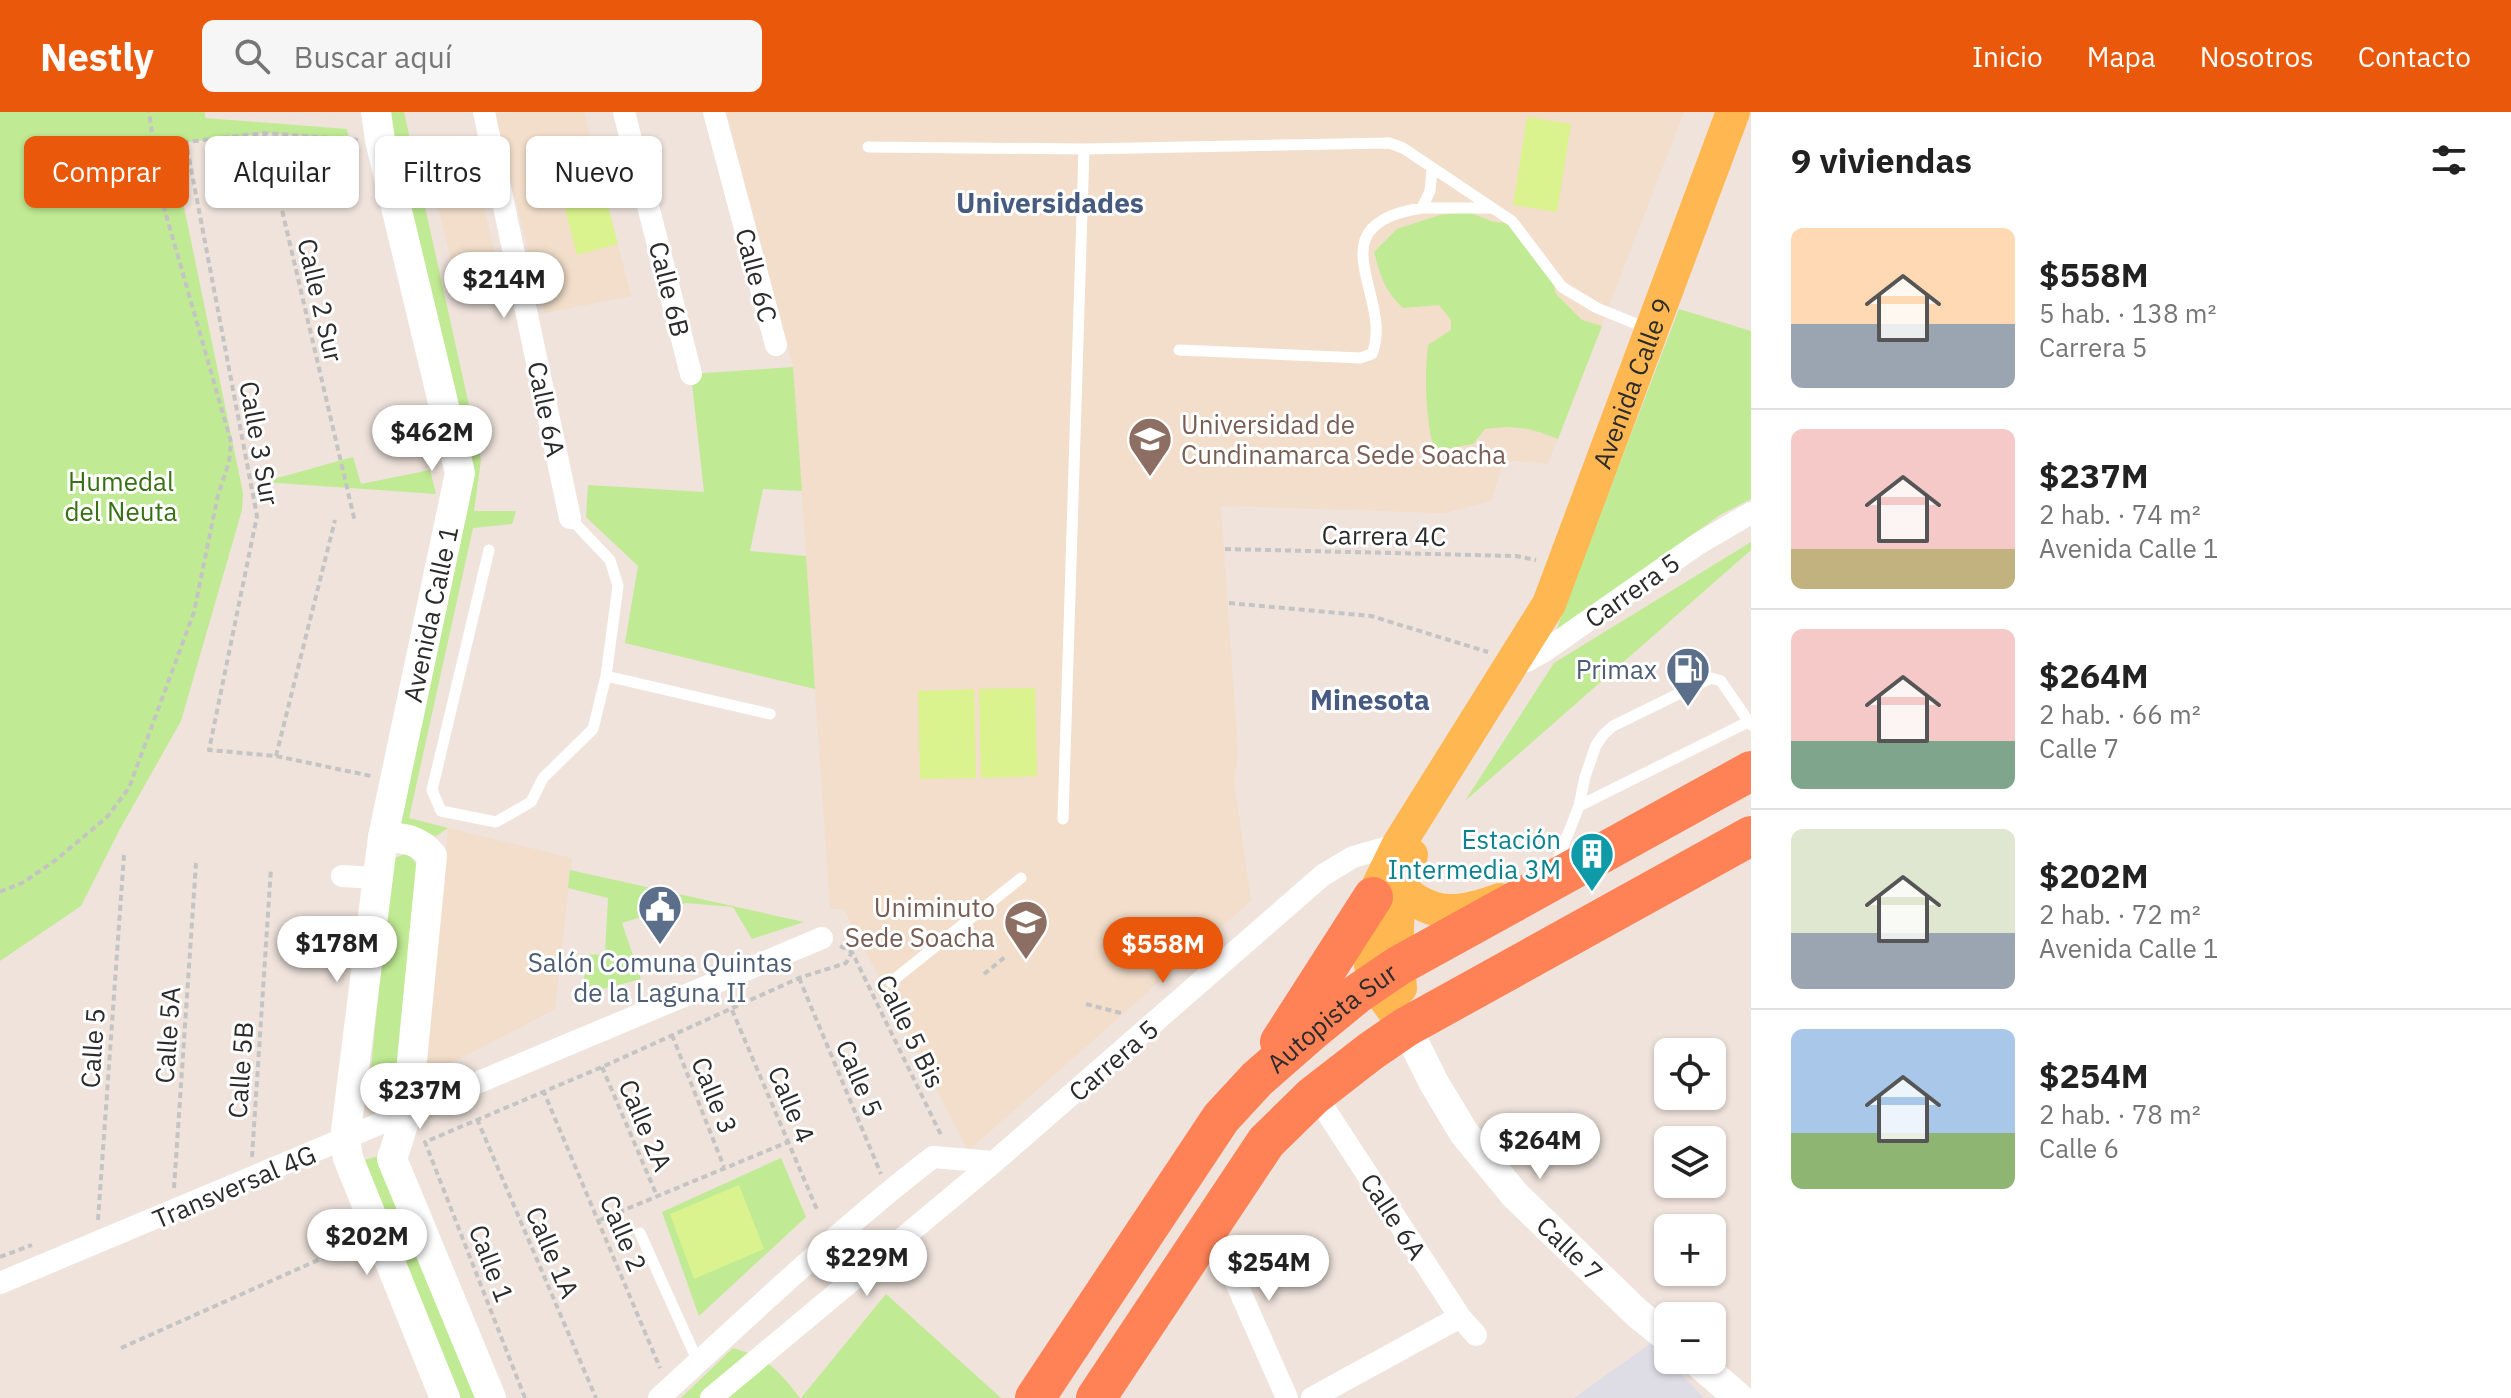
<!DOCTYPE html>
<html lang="es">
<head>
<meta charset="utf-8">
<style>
	body { margin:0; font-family:"IBM Plex Sans",sans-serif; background:#f6f6f6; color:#222; height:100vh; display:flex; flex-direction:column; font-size:30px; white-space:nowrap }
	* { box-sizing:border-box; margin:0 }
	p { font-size:26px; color:#767676 }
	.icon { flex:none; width:44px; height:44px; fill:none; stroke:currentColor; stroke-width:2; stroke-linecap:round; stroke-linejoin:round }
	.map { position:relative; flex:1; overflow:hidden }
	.side { display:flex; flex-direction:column; background:#fff; width:760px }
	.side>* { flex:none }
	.guide { position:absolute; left:24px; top:24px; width:760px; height:72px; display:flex; gap:16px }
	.fabs { position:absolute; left:1654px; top:926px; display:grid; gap:16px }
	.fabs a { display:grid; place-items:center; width:72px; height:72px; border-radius:12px; background:#fff; box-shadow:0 2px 6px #0004; font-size:40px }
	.price { position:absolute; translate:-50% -68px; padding:0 18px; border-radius:28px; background:#fff; color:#222; font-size:26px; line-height:52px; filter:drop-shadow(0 2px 4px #0008) }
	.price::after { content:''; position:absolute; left:50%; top:48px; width:24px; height:18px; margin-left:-12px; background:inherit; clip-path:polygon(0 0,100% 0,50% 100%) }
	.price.on { background:#ea580c; color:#fff }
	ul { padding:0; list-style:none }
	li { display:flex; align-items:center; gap:24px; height:200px; padding:0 40px }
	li+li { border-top:2px solid #e0e0e0 }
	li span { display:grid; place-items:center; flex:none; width:224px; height:160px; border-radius:12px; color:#555 }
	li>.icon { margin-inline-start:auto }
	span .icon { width:96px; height:96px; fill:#fffc; stroke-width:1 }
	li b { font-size:34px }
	h2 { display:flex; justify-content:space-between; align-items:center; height:96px; padding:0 40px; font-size:34px }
	.pill { padding:0 28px; border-radius:12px; background:#fff; box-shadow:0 2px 6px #0004; font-size:28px; line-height:72px }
	.pill.on { background:#ea580c; color:#fff }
	header { display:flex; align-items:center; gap:48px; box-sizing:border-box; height:112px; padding:0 40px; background:#ea580c; color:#fff }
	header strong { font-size:38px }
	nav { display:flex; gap:44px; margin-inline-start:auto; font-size:28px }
	.search { width:560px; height:72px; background:#f6f6f6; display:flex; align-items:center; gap:20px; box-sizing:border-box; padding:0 28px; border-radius:12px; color:#767676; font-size:30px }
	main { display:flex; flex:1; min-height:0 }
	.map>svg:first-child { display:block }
	.industrial { fill:#dedde6 }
	.education { fill:#f2deca }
	.green { fill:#c0ea93 }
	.pitch { fill:#daf38e }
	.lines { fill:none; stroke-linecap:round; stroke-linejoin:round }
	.path { stroke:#c4c4c4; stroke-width:4; stroke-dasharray:6 4; stroke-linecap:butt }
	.lane { stroke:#fff; stroke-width:11 }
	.street { stroke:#fff; stroke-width:22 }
	.secondary { stroke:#fff; stroke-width:30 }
	.primary { stroke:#ffb851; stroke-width:34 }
	.highway { stroke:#ff8257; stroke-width:40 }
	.labels { text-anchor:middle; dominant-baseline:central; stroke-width:6; stroke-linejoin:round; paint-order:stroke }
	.street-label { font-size:26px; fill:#2b2b2b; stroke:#fff }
	.education-label { font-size:26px; fill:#785e54; stroke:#fff; text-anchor:start }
	.park-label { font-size:26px; fill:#377113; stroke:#fff }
	.service-label { font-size:26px; fill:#4e5e75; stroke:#fff; text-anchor:end }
	.culture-label { font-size:26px; fill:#0d838f; stroke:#fff; text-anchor:end }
	.neighbourhood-label { font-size:28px; font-weight:bold; fill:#475b81; stroke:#fff }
</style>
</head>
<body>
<header>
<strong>Nestly</strong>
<div class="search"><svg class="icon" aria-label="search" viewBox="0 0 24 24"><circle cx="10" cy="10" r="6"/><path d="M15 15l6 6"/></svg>Buscar aquí</div>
<nav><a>Inicio</a><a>Mapa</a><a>Nosotros</a><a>Contacto</a></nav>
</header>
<main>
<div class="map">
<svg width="1751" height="1286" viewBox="0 0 1751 1286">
	<rect width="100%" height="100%" fill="#efe3dc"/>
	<!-- industrial -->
	<path class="industrial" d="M1651,1231L1704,1286H1574Z"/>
	<!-- education -->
	<path class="education" d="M517,0H584L631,184L544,201L494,2Z
		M726,0H1684L1548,352L1504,348L1491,389L1445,401L1221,394L1238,642L1234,668L1251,789L968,1039L844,797H830L793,255Z
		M472,47L499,159L455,165L429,57Z
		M448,716L572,746L555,897L425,965Z"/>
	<!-- green -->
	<path class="green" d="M0,0H205V6L347,17L349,27L264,21L171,32L243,381L242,398L181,609L120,717L81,794L0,849Z
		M384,0H404L481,348L474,399H516L512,412L473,416L409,706L448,716L436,724L396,712L468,355Z
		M1468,100L1494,110L1510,111L1552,168L1556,182L1582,208L1602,214L1558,327C1530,316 1516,313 1485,317L1473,332L1434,339C1426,305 1424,268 1428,233L1451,218V208L1439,193L1403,196C1385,179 1380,163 1374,140L1397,117L1440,103Z
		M1679,197L1751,219V387L1720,403L1555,521Z
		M793,255L802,379L763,377L750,439L806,444L815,577L625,531L638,454L586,405L588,373L704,380L691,262Z
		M353,345L361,372L430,358L436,382L263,370Z
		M1751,430V438L1465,689L1554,551Z
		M408,741L419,756L394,996L379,1002L367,996L392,747Z
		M570,758L804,810L752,827L733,795L686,791L622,811L641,867L583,882L586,843L605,842L608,786L568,776Z
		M379,1044L479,1286H461L364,1048Z
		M781,1046L806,1105L699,1204L662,1100Z
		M886,1182L1001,1286H801Z
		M733,1236C768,1246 778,1258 800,1286H681Z"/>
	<!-- pitch -->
	<path class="pitch" d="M1527,5L1571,12L1557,100L1513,93Z
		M602,71L618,132L577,143L559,73Z
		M1035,576L1037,664L981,666L979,577Z
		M974,577L976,666L920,667L918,579Z
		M739,1073L764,1137L694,1167L670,1102Z"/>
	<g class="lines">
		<!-- path -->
		<path class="path" d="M264,21L355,410
			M358,28L264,21L186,30L257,404L209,638L276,644L371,664
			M1225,437L1516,444L1536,448
			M1229,491L1371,504L1488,540
			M276,644L335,408
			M0,780L24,770L57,747L107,705L129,676L194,500L218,383L229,350L231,330L161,85L149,0
			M840,834L852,840L942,1025
			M984,862L1005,845
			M799,866L881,1062
			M1086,892L1121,901
			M732,898L818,1100
			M672,923L724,1055
			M602,955L657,1084
			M543,978L660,1256
			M477,1007L596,1286
			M252,1045L271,756
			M174,1076L196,751
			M98,1108L124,743
			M600,1108L788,1030
			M0,1145L32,1133
			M121,1236L336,1140
			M525,1286L425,1030L602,955L799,866L846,851L852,840"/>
		<!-- lane -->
		<path class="lane" d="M868,35L1084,37L1389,31L1403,36L1512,109L1562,175L1597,196L1634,211
			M1422,96H1490
			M1179,238L1360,246L1372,242C1395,185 1311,113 1422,96L1430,79L1432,57
			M489,438L432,678L441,699L496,710L531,690L543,666L593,617L606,564L618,474L610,448L570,406
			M606,564L770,602
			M1579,694L1748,610
			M1063,707L1084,37
			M1555,755L1579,694L1585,665L1596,633L1604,622L1613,614L1711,566L1721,569L1751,613
			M891,870L1021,766
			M640,1121L698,1250"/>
		<!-- street -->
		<path class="street" d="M484,0L570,406
			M624,0L691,262
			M714,0L776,233
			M1513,547L1527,549L1543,540L1698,432L1751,401
			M342,764L377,766
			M1313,984L1326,999L1460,1205L1476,1223
			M1211,1114L1287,1286
			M0,1171L822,826
			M659,1286C749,1204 837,1119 933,1045L994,1050L1323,763L1353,745L1399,732
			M711,1286L994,1050
			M1312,1286L1460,1205"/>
		<!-- secondary -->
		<g class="secondary">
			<path d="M376,0L380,28L460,361L383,725L345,1027L348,1046L445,1286"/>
			<path d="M383,725C405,726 418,727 432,744L407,1000L392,1047L491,1286"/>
			<path id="s1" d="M1406,915L1434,971L1464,1021L1515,1083L1637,1201L1668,1226"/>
			<path d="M1695,1248L1739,1286"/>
		</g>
		<!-- primary -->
		<g class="primary">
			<path d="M1400,777C1434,806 1459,803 1500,788"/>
			<path d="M1400,876C1395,824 1394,793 1411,743"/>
			<path id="s2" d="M1406,915L1384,885L1371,853L1368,819L1373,785L1399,732L1549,492L1733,0"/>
		</g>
		<!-- highway -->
		<g class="highway">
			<path d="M1280,930L1373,785"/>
			<path id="s3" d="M1035,1286L1221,1006L1257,967L1313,918L1357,882L1398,854L1751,659"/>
			<path d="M1096,1286L1266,1030L1313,984L1371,939L1406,915L1751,724"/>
		</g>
	</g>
	<!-- icons -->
	<defs>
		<g id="university-pin" transform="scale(2.3)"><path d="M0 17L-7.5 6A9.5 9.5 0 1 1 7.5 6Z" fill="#8d6e63" stroke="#fff"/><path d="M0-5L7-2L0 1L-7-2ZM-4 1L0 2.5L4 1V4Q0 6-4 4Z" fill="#fff"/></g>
		<g id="fuel-pin" transform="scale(2.3)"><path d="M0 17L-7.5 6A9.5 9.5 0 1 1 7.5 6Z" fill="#5c6f8a" stroke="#fff"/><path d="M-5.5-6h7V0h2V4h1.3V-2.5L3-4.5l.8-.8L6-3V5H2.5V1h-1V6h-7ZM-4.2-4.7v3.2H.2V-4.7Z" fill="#fff"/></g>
		<g id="building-pin" transform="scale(2.3)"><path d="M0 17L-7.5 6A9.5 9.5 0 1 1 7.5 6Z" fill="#0f9aa8" stroke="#fff"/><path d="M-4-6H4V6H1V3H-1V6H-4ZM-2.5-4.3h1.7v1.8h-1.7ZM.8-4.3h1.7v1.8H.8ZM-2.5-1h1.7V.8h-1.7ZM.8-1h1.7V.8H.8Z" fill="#fff"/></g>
		<g id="civic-pin" transform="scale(2.3)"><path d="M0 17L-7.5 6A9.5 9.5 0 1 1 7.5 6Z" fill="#5c6f8a" stroke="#fff"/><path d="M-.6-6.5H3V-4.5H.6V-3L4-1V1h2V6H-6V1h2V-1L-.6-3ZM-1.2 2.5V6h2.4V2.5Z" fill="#fff"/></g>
	</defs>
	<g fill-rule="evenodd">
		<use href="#university-pin" x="1150" y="327"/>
		<use href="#fuel-pin" x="1688" y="557"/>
		<use href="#building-pin" x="1592" y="742"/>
		<use href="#civic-pin" x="660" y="795"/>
		<use href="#university-pin" x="1026" y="810"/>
	</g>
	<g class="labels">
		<!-- street labels -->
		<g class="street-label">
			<text transform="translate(757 163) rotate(75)">Calle 6C</text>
			<text transform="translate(670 177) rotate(76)">Calle 6B</text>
			<text transform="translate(321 188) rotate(77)">Calle 2 Sur</text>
			<text stroke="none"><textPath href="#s2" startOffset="718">Avenida Calle 9</textPath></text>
			<text transform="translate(547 297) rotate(78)">Calle 6A</text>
			<text transform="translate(260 331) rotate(80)">Calle 3 Sur</text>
			<text transform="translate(1384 423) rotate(1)">Carrera 4C</text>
			<text transform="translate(1632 478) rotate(-35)">Carrera 5</text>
			<text transform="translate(430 502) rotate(-78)">Avenida Calle 1</text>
			<text stroke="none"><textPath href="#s3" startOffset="486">Autopista Sur</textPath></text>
			<text transform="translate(911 919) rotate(64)">Calle 5 Bis</text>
			<text transform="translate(167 923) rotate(-86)">Calle 5A</text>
			<text transform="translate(92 936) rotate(-86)">Calle 5</text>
			<text transform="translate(1113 948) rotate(-41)">Carrera 5</text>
			<text transform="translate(240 958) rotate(-86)">Calle 5B</text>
			<text transform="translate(860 966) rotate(67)">Calle 5</text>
			<text transform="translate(715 983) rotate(68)">Calle 3</text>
			<text transform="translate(792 992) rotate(67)">Calle 4</text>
			<text transform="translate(646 1013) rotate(67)">Calle 2A</text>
			<text transform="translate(234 1074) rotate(-23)">Transversal 4G</text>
			<text transform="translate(1394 1104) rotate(57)">Calle 6A</text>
			<text transform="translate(624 1121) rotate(67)">Calle 2</text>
			<text stroke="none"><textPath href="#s1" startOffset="278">Calle 7</textPath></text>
			<text transform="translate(553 1140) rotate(67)">Calle 1A</text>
			<text transform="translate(492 1151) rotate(69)">Calle 1</text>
		</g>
		<!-- education labels -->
		<g class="education-label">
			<text x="1181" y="312">Universidad de<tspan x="1181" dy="30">Cundinamarca Sede Soacha</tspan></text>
			<text x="995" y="795" text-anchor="end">Uniminuto<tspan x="995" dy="30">Sede Soacha</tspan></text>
		</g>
		<!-- park labels -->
		<g class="park-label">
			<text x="121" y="369">Humedal<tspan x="121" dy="30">del Neuta</tspan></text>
		</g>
		<!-- service labels -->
		<g class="service-label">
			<text x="1657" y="557">Primax</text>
			<text x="660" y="850" text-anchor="middle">Salón Comuna Quintas<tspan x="660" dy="30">de la Laguna II</tspan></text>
		</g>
		<!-- culture labels -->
		<g class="culture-label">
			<text x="1561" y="727">Estación<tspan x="1561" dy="30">Intermedia 3M</tspan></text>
		</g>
		<!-- neighbourhood labels -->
		<g class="neighbourhood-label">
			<text x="1050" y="90">Universidades</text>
			<text x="1370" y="587">Minesota</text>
		</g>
	</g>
</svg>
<div class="fabs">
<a><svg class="icon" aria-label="locate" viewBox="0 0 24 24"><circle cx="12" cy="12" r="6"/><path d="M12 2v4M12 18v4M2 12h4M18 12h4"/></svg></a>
<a><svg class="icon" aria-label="layers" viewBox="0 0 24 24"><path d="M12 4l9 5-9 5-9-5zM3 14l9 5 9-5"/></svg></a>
<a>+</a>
<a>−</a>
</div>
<b class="price" style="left:504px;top:208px">$214M</b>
<b class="price" style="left:432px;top:361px">$462M</b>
<b class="price" style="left:337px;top:872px">$178M</b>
<b class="price on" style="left:1163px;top:873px">$558M</b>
<b class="price" style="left:420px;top:1019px">$237M</b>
<b class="price" style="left:1540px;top:1069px">$264M</b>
<b class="price" style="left:367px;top:1165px">$202M</b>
<b class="price" style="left:867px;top:1186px">$229M</b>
<b class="price" style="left:1269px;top:1191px">$254M</b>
<div class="guide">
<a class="pill on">Comprar</a>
<a class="pill">Alquilar</a>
<a class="pill">Filtros</a>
<a class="pill">Nuevo</a>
</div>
</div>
<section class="side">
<h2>9 viviendas<svg class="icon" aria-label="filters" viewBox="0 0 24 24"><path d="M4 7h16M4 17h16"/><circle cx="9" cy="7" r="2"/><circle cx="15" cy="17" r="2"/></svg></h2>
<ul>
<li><span style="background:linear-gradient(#ffd9b3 60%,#9aa5b1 0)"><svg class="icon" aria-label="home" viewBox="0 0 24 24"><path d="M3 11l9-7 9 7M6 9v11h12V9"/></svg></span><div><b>$558M</b><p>5 hab. · 138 m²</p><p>Carrera 5</p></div></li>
<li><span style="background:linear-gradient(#f6c9c9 75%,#c2b280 0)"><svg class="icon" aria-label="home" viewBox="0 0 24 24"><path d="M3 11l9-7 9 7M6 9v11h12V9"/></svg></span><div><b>$237M</b><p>2 hab. · 74 m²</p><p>Avenida Calle 1</p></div></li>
<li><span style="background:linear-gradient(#f6c9c9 70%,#7fa58c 0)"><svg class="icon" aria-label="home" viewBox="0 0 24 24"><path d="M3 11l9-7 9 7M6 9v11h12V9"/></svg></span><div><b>$264M</b><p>2 hab. · 66 m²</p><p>Calle 7</p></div></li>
<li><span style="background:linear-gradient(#dfe7d0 65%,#9aa5b1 0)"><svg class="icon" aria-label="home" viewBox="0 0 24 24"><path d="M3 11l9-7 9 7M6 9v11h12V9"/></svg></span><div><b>$202M</b><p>2 hab. · 72 m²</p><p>Avenida Calle 1</p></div></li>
<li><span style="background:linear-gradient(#a9c7e8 65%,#8fb573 0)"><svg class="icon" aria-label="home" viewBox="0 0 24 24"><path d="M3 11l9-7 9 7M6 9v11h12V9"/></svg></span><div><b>$254M</b><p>2 hab. · 78 m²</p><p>Calle 6</p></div></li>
</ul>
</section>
</main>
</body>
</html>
